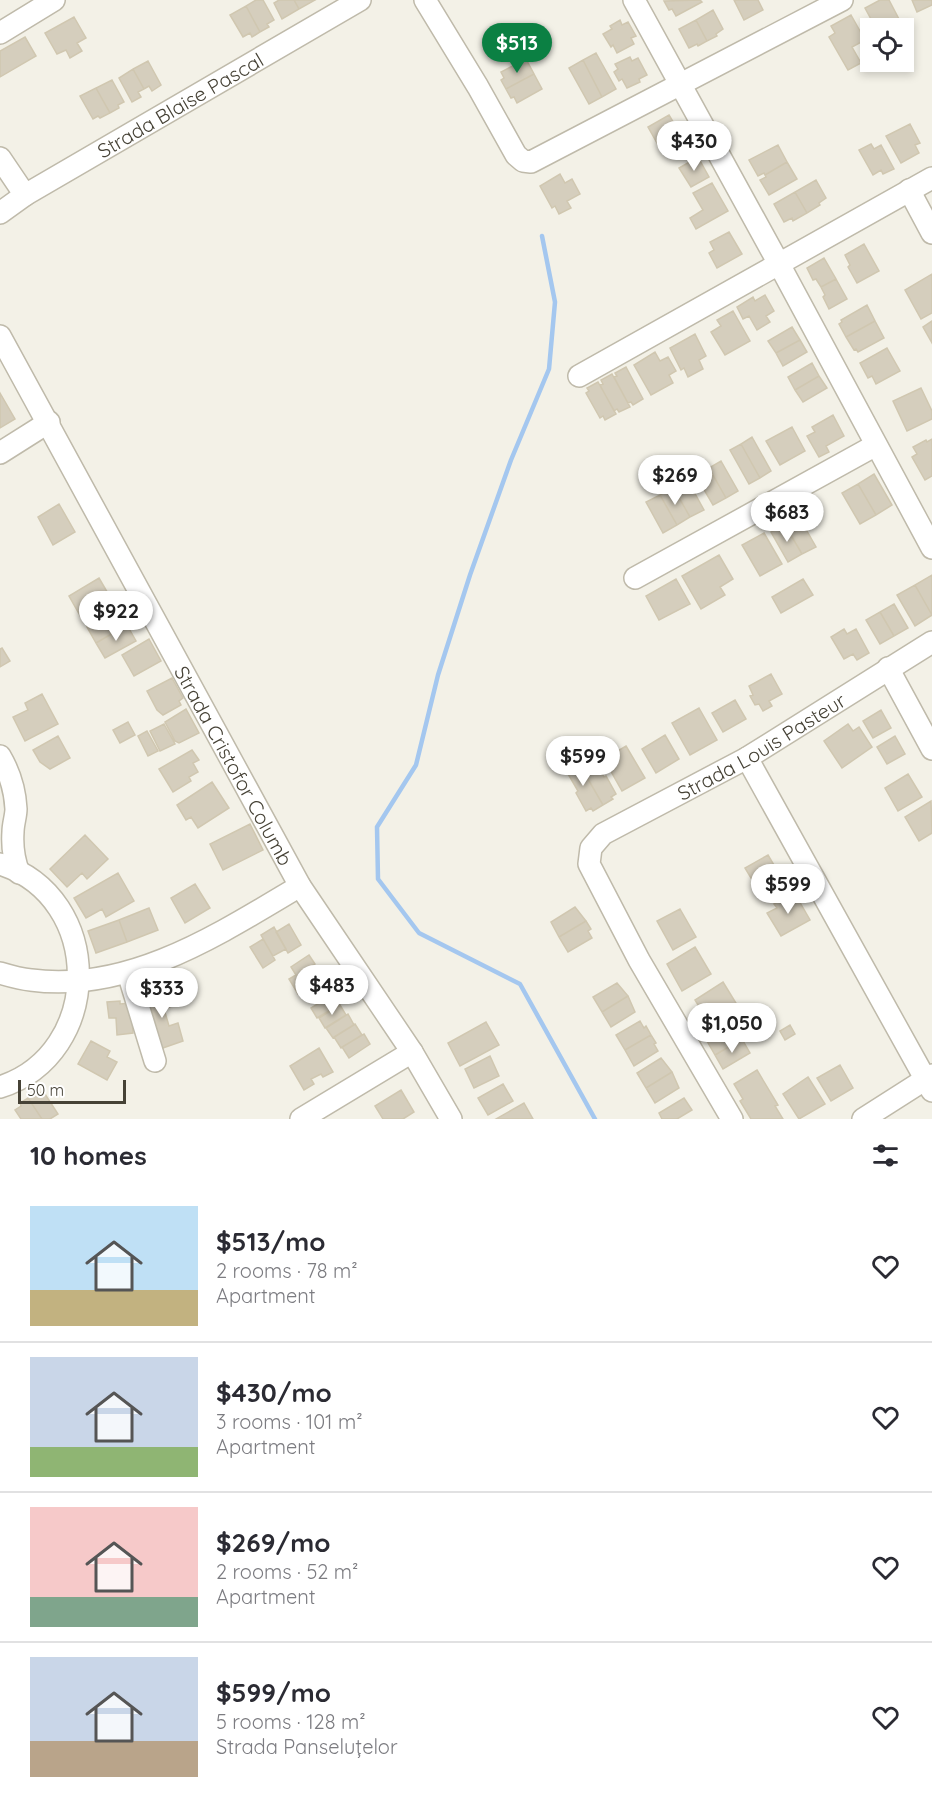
<!DOCTYPE html>
<html lang="en">
<head>
<meta charset="utf-8">
<style>
	body { margin:0; font-family:Quicksand,sans-serif; background:#f7f7f7; color:#2b2b33; height:100vh; display:flex; flex-direction:column; font-size:22px; white-space:nowrap }
	* { box-sizing:border-box; margin:0 }
	p { font-size:20px; color:#7c7c81 }
	.icon { flex:none; width:33px; height:33px; fill:none; stroke:currentColor; stroke-width:2; stroke-linecap:round; stroke-linejoin:round }
	.map { position:relative; height:1119px; overflow:hidden }
	.details { display:flex; flex-direction:column; background:#fff; flex:1 }
	.details>* { flex:none }
	.fabs { position:absolute; left:860px; top:18px; display:grid; gap:12px }
	.fabs a { display:grid; place-items:center; width:54px; height:54px; border-radius:0px; background:#fff; box-shadow:0 3px 9px #0003; font-size:30px }
	.scale { position:absolute; left:18px; bottom:15px; width:108px; box-sizing:border-box; padding-left:6px; border:3px solid #464236; border-top:0; font-size:16px; line-height:21px; white-space:nowrap; color:#464236; -webkit-text-stroke:4px #fff; paint-order:stroke }
	.price { position:absolute; translate:-50% -51px; padding:0 14px; border-radius:21px; background:#fff; color:#222; font-size:20px; line-height:39px; filter:drop-shadow(0 2px 3px #0008) }
	.price::after { content:''; position:absolute; left:50%; top:36px; width:18px; height:14px; margin-left:-9px; background:inherit; clip-path:polygon(0 0,100% 0,50% 100%) }
	.price.current { background:#0b8043; color:#fff }
	ul { padding:0; list-style:none }
	li { display:flex; align-items:center; gap:18px; height:150px; padding:0 30px }
	li+li { border-top:2px solid #e1e1e2 }
	li span { display:grid; place-items:center; flex:none; width:168px; height:120px; border-radius:0px; color:#555 }
	li>.icon { margin-inline-start:auto }
	span .icon { width:72px; height:72px; fill:#fffc; stroke-width:1 }
	li b { font-size:26px }
	h2 { display:flex; justify-content:space-between; align-items:center; height:72px; padding:0 30px; font-size:26px }
	.map>svg:first-child { display:block }
	.lines { fill:none; stroke-linecap:round; stroke-linejoin:round }
	.stream { stroke:#a4c7ef; stroke-width:4.5 }
	.building { fill:#d5cebd; stroke:#d0c7b0; stroke-width:1.5 }
	.minor-casing { stroke:#bfbaaa; stroke-width:24 }
	.minor { stroke:#fff; stroke-width:21 }
	.labels { text-anchor:middle; dominant-baseline:central; stroke-width:5; stroke-linejoin:round; paint-order:stroke }
	.street-label { font-size:20px; fill:#464236; stroke:#fff }
</style>
</head>
<body>
<div class="map">
<svg width="932" height="1119" viewBox="0 0 932 1119">
	<rect width="100%" height="100%" fill="#f3f1e7"/>
	<g class="lines">
		<!-- stream -->
		<path class="stream" d="M542,236L555,302L549,369L511,460L470,575L438,675L416,765L377,827L378,879L419,933L520,984L595,1119"/>
	</g>
	<!-- building -->
	<path class="building" d="M256,0H263L274,20L267,24L269,27L260,32L246,6Z
		M279,0H294L299,9L282,19L274,3Z
		M294,0H315L299,9Z
		M700,0L702,2L676,16L672,9L669,10L664,1Z
		M734,0H758L763,10L744,20Z
		M880,0H889L901,23L892,28H870V32L866,25L872,21L865,8Z
		M912,0H932V5L917,12Z
		M246,6L260,32L252,37L250,33L243,37L230,15Z
		M713,10L723,29L716,34L717,36L707,41L696,20Z
		M851,15L865,40L852,47L861,63L848,70L829,37L835,33L831,26Z
		M74,17L86,38L77,43L82,51L70,58L66,50L57,54L45,33Z
		M620,20L622,25L628,22L636,36L631,38L634,44L617,53L613,45L611,47L603,34L612,29L610,26Z
		M696,20L707,41L698,46L697,44L689,48L679,29Z
		M25,37L36,56L0,77V51Z
		M596,53L616,89L602,97L583,60Z
		M630,57L632,61L638,58L647,75L639,79L640,82L627,88L622,79L619,81L614,72L618,69L615,64Z
		M526,59L534,74L506,89L501,80L504,78L501,72Z
		M583,60L602,97L589,104L569,68Z
		M148,61L161,85L152,91L149,86L144,89L133,69Z
		M133,69L144,89L138,92L141,97L132,102L119,78Z
		M534,74L542,89L517,103L514,97L511,98L506,89Z
		M112,80L124,102L118,105L119,108L110,113L96,88Z
		M96,88L110,113L100,118L98,116L93,119L80,96Z
		M669,115L681,135L669,142L670,145L661,150L648,127Z
		M910,124L920,143L915,145L919,153L901,163L886,136Z
		M871,144L874,149L881,145L894,169L883,174L881,170L873,175L859,150Z
		M778,145L787,162L765,175L764,173L758,176L749,160Z
		M698,157L709,177L691,187L679,168Z
		M787,162L797,179L769,195L760,180L766,177L765,175Z
		M560,174L565,183L572,179L580,194L567,201L571,208L559,214L555,206L552,208L540,186Z
		M816,180L826,198L819,203L820,205L807,213L795,192Z
		M712,183L728,211L696,229L690,218L703,210L693,193Z
		M795,192L807,213L793,221L792,218L784,222L774,204Z
		M729,232L742,254L717,268L709,253L714,250L710,242Z
		M864,244L879,271L857,283L848,267L850,265L845,255Z
		M824,258L836,279L821,287L816,279L813,280L807,268Z
		M932,274V313L921,319L905,290Z
		M836,279L847,299L829,309L823,297L825,295L821,287Z
		M765,295L774,311L766,316L770,322L757,330L749,316L743,319L737,307L753,297L755,301Z
		M867,305L875,321L846,337L839,324L842,322L841,320Z
		M733,311L750,341L725,355L711,332L721,326L717,320Z
		M875,321L884,338L858,352L856,349L854,350L846,337Z
		M932,321V343L923,327Z
		M792,327L800,340L776,353L768,341Z
		M695,334L706,356L699,360L703,369L688,377L684,368L681,370L670,348Z
		M800,340L807,352L783,366L776,353Z
		M887,348L900,371L876,384L872,376L868,378L860,363Z
		M655,352L660,361L668,357L676,371L669,375L673,383L651,395L634,365Z
		M812,363L819,376L795,390L788,377Z
		M626,367L643,399L633,405L631,402L628,403L614,377L617,376L615,373Z
		M612,374L630,407L619,412L617,409L614,411L600,385L603,384L601,380Z
		M819,376L827,388L803,402L795,390Z
		M598,382L616,414L605,420L603,416L600,418L586,393L589,391L587,388Z
		M921,388L932,411V419L907,431L893,401Z
		M0,393L15,419L0,428Z
		M833,415L844,436L826,446L829,452L819,457L807,436L815,432L812,427Z
		M792,427L805,451L780,465L766,441Z
		M752,437L771,471L760,478L741,444Z
		M932,439V476L925,480L912,457L917,454L913,447L926,440L927,442Z
		M741,444L760,478L749,484L730,450Z
		M721,461L738,491L726,498L709,468Z
		M709,468L726,498L713,505L696,476Z
		M874,474L892,505L876,515L858,484Z
		M687,479L704,510L690,517L673,487Z
		M858,484L876,515L860,524L842,493Z
		M673,487L690,517L677,525L660,495Z
		M660,495L677,525L663,533L646,502Z
		M59,504L75,532L53,545L38,517Z
		M799,517L816,547L802,554L785,525Z
		M785,525L802,554L788,562L771,532Z
		M764,533L782,564L760,576L742,545Z
		M719,555L733,579L720,587L725,595L701,609L682,576Z
		M932,575V615L915,585Z
		M99,578L113,602L82,619L69,596Z
		M676,579L690,604L659,620L646,596Z
		M803,579L813,595L781,613L772,597Z
		M915,585L932,615L915,626L897,595Z
		M894,604L908,628L894,636L880,612Z
		M118,609L127,625L96,643L87,627Z
		M880,612L894,636L880,644L866,620Z
		M127,625L136,641L105,658L96,643Z
		M844,629L847,634L856,629L869,653L857,660L853,654L844,659L831,637Z
		M149,639L161,661L134,676L122,655Z
		M2,648L10,661L0,667V649Z
		M771,674L782,694L769,701L772,706L763,711L759,704L755,705L750,696L753,695L749,686Z
		M172,678L183,698L179,701L181,705L163,715L157,710L147,691Z
		M42,694L58,724L25,741L13,717L28,710L25,703Z
		M735,700L746,719L723,732L712,713Z
		M699,708L717,740L690,755L672,723Z
		M186,709L199,733L179,743L175,741L165,722Z
		M881,710L891,728L873,738L863,721Z
		M128,722L135,735L120,743L113,730Z
		M164,724L175,744L160,751L150,731Z
		M848,724L853,731L859,727L872,747L842,768L824,741Z
		M147,731L158,751L148,756L138,736Z
		M665,735L679,759L656,773L642,749Z
		M58,736L70,758L50,769L40,762L33,750Z
		M895,736L905,754L887,764L877,747Z
		M626,746L645,778L622,791L604,759Z
		M192,750L199,760L193,763L198,772L189,777L191,781L173,792L159,769Z
		M590,753L604,777L606,776L616,794L611,797L613,799L603,805L577,760Z
		M577,760L603,805L593,811L591,808L586,811L576,793L578,791L564,767Z
		M908,774L922,797L898,811L885,788Z
		M212,782L229,808L198,828L191,817L186,820L177,805Z
		M931,801L932,833L919,841L905,817Z
		M250,824L263,850L223,870L210,844Z
		M85,835L108,859L87,879L82,873L67,887L50,869Z
		M768,855L781,877L767,885L771,893L763,898L745,868Z
		M118,873L134,901L106,917L102,909L86,918L74,898Z
		M195,884L210,908L185,923L171,898Z
		M794,892L810,920L781,936L767,913L777,908L774,904Z
		M575,907L586,921L559,937L551,922Z
		M149,908L158,930L127,942L119,920Z
		M680,909L696,937L673,950L657,921Z
		M119,920L127,942L96,953L88,931Z
		M586,921L591,929L588,931L592,938L568,952L559,937Z
		M289,924L301,945L288,953L276,932Z
		M274,927L286,949L273,956L261,935Z
		M263,939L275,960L263,968L250,947Z
		M695,947L711,974L682,991L667,964Z
		M309,955L315,964L309,967L319,982L298,994L289,979L296,975L291,967Z
		M723,982L739,1008L711,1026L695,1000Z
		M617,983L628,996L602,1012L593,997Z
		M166,988L172,1006L164,1009L169,1026L178,1023L183,1041L160,1049L142,996Z
		M332,995L339,1005L317,1018L311,1008Z
		M628,996L635,1012L611,1027L602,1012Z
		M120,1001V1004L131,1003L133,1033L117,1035L116,1018H109L107,1002Z
		M340,1005L346,1015L325,1028L319,1018Z
		M348,1014L354,1025L333,1038L326,1028Z
		M640,1021L644,1028L646,1026L651,1035L625,1050L616,1035Z
		M486,1022L499,1045L460,1066L448,1043Z
		M355,1024L362,1035L341,1048L334,1037Z
		M734,1025L742,1039L715,1055L707,1041Z
		M790,1025L795,1034L785,1040L780,1031Z
		M364,1034L370,1044L349,1058L342,1047Z
		M651,1035L656,1043L654,1044L658,1051L634,1066L625,1050Z
		M742,1039L750,1053L723,1069L715,1055Z
		M91,1041L110,1051L107,1057L117,1062L107,1080L78,1064Z
		M319,1048L333,1072L323,1077L321,1074L311,1079L314,1084L304,1090L290,1066Z
		M490,1056L499,1076L474,1088L465,1069Z
		M661,1058L672,1072L646,1088L637,1073Z
		M840,1065L853,1088L831,1101L817,1078Z
		M757,1070L778,1105L775,1106L783,1119H751L740,1101L743,1099L734,1084Z
		M672,1072L679,1088L655,1103L646,1088Z
		M808,1077L825,1104L799,1119L783,1094Z
		M503,1084L513,1101L488,1115L478,1098Z
		M401,1090L414,1112L403,1119H383L375,1106Z
		M43,1091L58,1114L50,1119H42L28,1098L36,1093L37,1095Z
		M28,1098L42,1119H21L15,1110L21,1106L20,1103Z
		M684,1098L692,1110L677,1119H662L659,1113Z
		M524,1103L533,1119H496Z"/>
	<g class="lines">
		<!-- minor casing -->
		<g class="minor-casing">
			<g id="minor">
				<path d="M425,0L478,87L516,155L523,161L531,162L842,0"/>
				<path d="M634,0L779,264L932,548"/>
				<path d="M0,33L54,0"/>
				<path d="M0,158L25,195"/>
				<path d="M909,190L932,233"/>
				<path id="s1" d="M0,213L25,195L360,0"/>
				<path id="s2" d="M0,336L300,886L412,1052L451,1119"/>
				<path d="M579,376L932,178"/>
				<path d="M0,453L49,422"/>
				<path d="M635,578L876,445"/>
				<path d="M888,668L932,749"/>
				<path d="M0,756C10,773 15,789 16,809C16,816 13,824 13,832C12,846 14,860 19,873"/>
				<path d="M747,758L932,1091"/>
				<path d="M0,864C105,897 104,1054 0,1087"/>
				<path d="M0,973C10,976 21,979 31,980C130,993 219,934 300,886"/>
				<path d="M128,973L155,1061"/>
				<path d="M301,1119L412,1052"/>
				<path id="s3" d="M732,1119L639,960L589,864L591,848L603,834L747,758L932,642"/>
				<path d="M863,1119L932,1075"/>
			</g>
		</g>
		<!-- minor -->
		<use href="#minor" class="minor"/>
	</g>
	<g class="labels">
		<!-- street labels -->
		<g class="street-label">
			<text stroke="none"><textPath href="#s1" startOffset="210">Strada Blaise Pascal</textPath></text>
			<text stroke="none"><textPath href="#s3" startOffset="508">Strada Louis Pasteur</textPath></text>
			<text stroke="none"><textPath href="#s2" startOffset="489">Strada Cristofor Columb</textPath></text>
		</g>
	</g>
</svg>
<div class="fabs">
<a><svg class="icon" aria-label="locate" viewBox="0 0 24 24"><circle cx="12" cy="12" r="6"/><path d="M12 2v4M12 18v4M2 12h4M18 12h4"/></svg></a>
</div>
<div class="scale">50 m</div>
<b class="price current" style="left:517px;top:74px">$513</b>
<b class="price" style="left:694px;top:172px">$430</b>
<b class="price" style="left:675px;top:506px">$269</b>
<b class="price" style="left:787px;top:543px">$683</b>
<b class="price" style="left:116px;top:642px">$922</b>
<b class="price" style="left:583px;top:787px">$599</b>
<b class="price" style="left:788px;top:915px">$599</b>
<b class="price" style="left:332px;top:1016px">$483</b>
<b class="price" style="left:162px;top:1019px">$333</b>
<b class="price" style="left:732px;top:1054px">$1,050</b>
</div>
<section class="details">
<h2>10 homes<svg class="icon" aria-label="filters" viewBox="0 0 24 24"><path d="M4 7h16M4 17h16"/><circle cx="9" cy="7" r="2"/><circle cx="15" cy="17" r="2"/></svg></h2>
<ul>
<li><span style="background:linear-gradient(#bfe0f5 70%,#c2b280 0)"><svg class="icon" aria-label="home" viewBox="0 0 24 24"><path d="M3 11l9-7 9 7M6 9v11h12V9"/></svg></span><div><b>$513/mo</b><p>2 rooms · 78 m²</p><p>Apartment</p></div><svg class="icon" aria-label="heart" viewBox="0 0 24 24"><path d="M12 20l-8-8c-3-5 5-10 8-4 3-6 11-1 8 4z"/></svg></li>
<li><span style="background:linear-gradient(#c9d6e8 75%,#8fb573 0)"><svg class="icon" aria-label="home" viewBox="0 0 24 24"><path d="M3 11l9-7 9 7M6 9v11h12V9"/></svg></span><div><b>$430/mo</b><p>3 rooms · 101 m²</p><p>Apartment</p></div><svg class="icon" aria-label="heart" viewBox="0 0 24 24"><path d="M12 20l-8-8c-3-5 5-10 8-4 3-6 11-1 8 4z"/></svg></li>
<li><span style="background:linear-gradient(#f6c9c9 75%,#7fa58c 0)"><svg class="icon" aria-label="home" viewBox="0 0 24 24"><path d="M3 11l9-7 9 7M6 9v11h12V9"/></svg></span><div><b>$269/mo</b><p>2 rooms · 52 m²</p><p>Apartment</p></div><svg class="icon" aria-label="heart" viewBox="0 0 24 24"><path d="M12 20l-8-8c-3-5 5-10 8-4 3-6 11-1 8 4z"/></svg></li>
<li><span style="background:linear-gradient(#c9d6e8 70%,#b9a48a 0)"><svg class="icon" aria-label="home" viewBox="0 0 24 24"><path d="M3 11l9-7 9 7M6 9v11h12V9"/></svg></span><div><b>$599/mo</b><p>5 rooms · 128 m²</p><p>Strada Panseluțelor</p></div><svg class="icon" aria-label="heart" viewBox="0 0 24 24"><path d="M12 20l-8-8c-3-5 5-10 8-4 3-6 11-1 8 4z"/></svg></li>
</ul>
</section>
</body>
</html>
